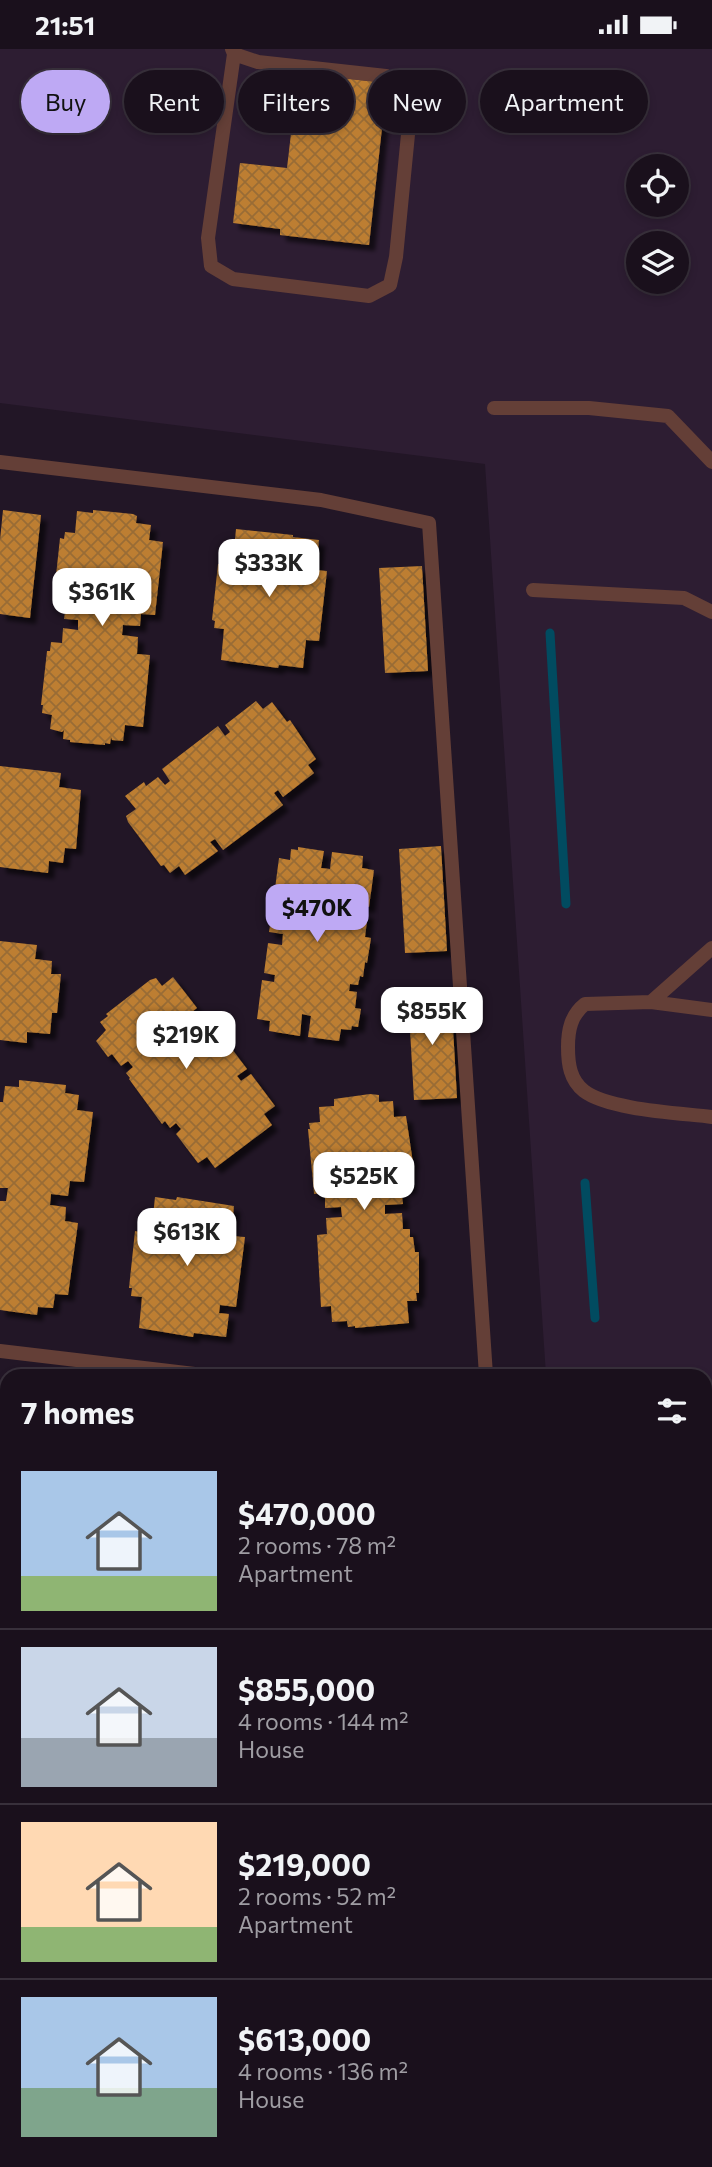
<!DOCTYPE html>
<html lang="en">
<head>
<meta charset="utf-8">
<style>
	body { margin:0; font-family:Commissioner,sans-serif; background:#231925; color:#f1f3f6; height:100vh; display:flex; flex-direction:column; font-size:26px; white-space:nowrap }
	* { box-sizing:border-box; margin:0 }
	p { font-size:23px; color:#9f9da3 }
	.icon { flex:none; width:38px; height:38px; fill:none; stroke:currentColor; stroke-width:2; stroke-linecap:round; stroke-linejoin:round }
	.map { position:relative; flex:1; overflow:hidden }
	.sheet { position:absolute; left:0px; top:1320px; width:712px; height:800px; display:flex; flex-direction:column; background:#1a101c; border-radius:21px 21px 0 0; box-shadow:0 4px 10px #0003,0 0 0 2px #38303b }
	.sheet>* { flex:none }
	.top-card { position:absolute; left:21px; top:21px; width:670px; height:63px; display:flex; gap:14px }
	.tools { position:absolute; left:626px; top:105px; display:grid; gap:14px }
	.tools a { display:grid; place-items:center; width:63px; height:63px; border-radius:50%; background:#1a101c; box-shadow:0 4px 10px #0003,0 0 0 2px #38303b; font-size:35px }
	.price { position:absolute; translate:-50% -60px; padding:0 16px; border-radius:14px; background:#fff; color:#222; font-size:23px; line-height:46px; filter:drop-shadow(0 2px 4px #0008) }
	.price::after { content:''; position:absolute; left:50%; top:42px; width:21px; height:16px; margin-left:-10px; background:inherit; clip-path:polygon(0 0,100% 0,50% 100%) }
	.price.current { background:#bea9f4; color:#111 }
	ul { padding:0; list-style:none }
	li { display:flex; align-items:center; gap:21px; height:175px; padding:0 21px }
	li+li { border-top:2px solid #38303b }
	li span { display:grid; place-items:center; flex:none; width:196px; height:140px; border-radius:0px; color:#555 }
	li>.icon { margin-inline-start:auto }
	span .icon { width:84px; height:84px; fill:#fffc; stroke-width:1 }
	li b { font-size:30px }
	h2 { display:flex; justify-content:space-between; align-items:center; height:84px; padding:0 21px; font-size:30px }
	.pill { padding:0 24px; border-radius:32px; background:#1a101c; box-shadow:0 4px 10px #0003,0 0 0 2px #38303b; font-size:24px; line-height:63px }
	.pill.current { background:#bea9f4; color:#111 }
	.status { display:flex; justify-content:space-between; align-items:center; height:49px; padding:0 35px; background:#1a101c; direction:ltr }
	.status svg { height:19px; fill:currentColor }
	.map>svg:first-child { display:block }
	.built { fill:#2d1d32; fill-rule:evenodd }
	.lines { fill:none; stroke-linecap:round; stroke-linejoin:round }
	.stream { stroke:#014b60; stroke-width:9 }
	.building { fill:url(#building-cross-hatch); filter:url(#shadow) }
	.service { stroke:#643f37; stroke-width:14 }
</style>
</head>
<body>
<div class="status"><b>21:51</b><svg viewBox="0 0 49 12"><path d="M0 12V9h3v3zM5 12V6h3v6zM10 12V3h3v9zM15 12V0h3v12zM26 1h20v11H26zM47 4h2v5h-2z"/></svg></div>
<div class="map">
<svg width="712" height="2118" viewBox="0 0 712 2118">
	<defs>
		<pattern id="building-cross-hatch" width="8" height="8" patternUnits="userSpaceOnUse" patternTransform="scale(1.75)"><rect width="8" height="8" fill="#bd7e30"/><path d="M0 0l8 8M0 8l8-8" fill="none" stroke="#996c36"/></pattern>
		<filter id="shadow"><feDropShadow dx="6" dy="6" stdDeviation="2" flood-color="#0009"/></filter>
	</defs>
	<rect width="100%" height="100%" fill="#221626"/>
	<!-- built -->
	<path class="built" d="M0,0H712V2118H656L654,2112H705V1326H546L485,415L0,354ZM639,117H677V156H639ZM639,194H677V233H639Z"/>
	<g class="lines">
		<!-- stream -->
		<path class="stream" d="M550,584L566,855
			M585,1134L595,1269"/>
	</g>
	<!-- building -->
	<path class="building" d="M298,24L387,34L369,196L280,186V180L233,174L240,114L287,119Z
		M3,461L41,466L30,569L0,565V491Z
		M93,461L133,465L137,467L136,474L151,476L149,491L163,493L155,566L141,565L140,577L123,576L122,586L138,588L137,605L150,606L143,678L125,676L123,692L112,691L111,688L110,695L105,694V696L70,693V691L63,690L64,681L62,683L50,680L52,666L42,664L43,656H41L47,602H50L51,593L62,594L63,579L78,581V571L64,570L66,553L56,552L57,545H54L60,489L64,490L65,483L75,484L77,462L93,464Z
		M236,480L293,486V488L319,491L316,521L327,522L319,592L306,591L303,619L279,616L278,619L221,611L224,580L214,579L215,572L212,571L218,515H221L222,508L233,510Z
		M422,517L428,622L385,624L379,519Z
		M256,652L263,660L272,653L287,673L290,671L316,710L308,716L314,724L283,748L278,741L274,744L283,756L223,801L215,790L210,793L218,802L185,826L179,817L170,824L164,816L161,817L128,773L126,767L136,760L125,747L144,733L146,737L158,728L165,736L170,732L162,720L218,677L225,687L230,683L225,676Z
		M0,717L61,724L59,738L81,741L76,800L65,799L63,814L49,812L48,824L0,818Z
		M441,797L447,902L405,904L399,800Z
		M298,798L324,802L321,819L330,820L332,803L363,807L362,819L374,821L369,858L359,856L358,863L368,864L365,888L371,889L367,914L365,913L363,928L360,927L358,936L350,935L349,942L357,943L355,959L361,960L358,978L352,977L351,981L341,980L339,992L308,988L311,967L302,965L300,987L269,982L270,972L257,970L262,931L274,933L275,926L264,924L268,894L282,896L283,885L269,883L273,854L284,856L285,848L274,847L279,809L290,811L291,800L298,801Z
		M0,892L37,896L35,910L52,912L51,925H61L57,964H52L50,985L27,983V994L0,991Z
		M173,928L197,959L189,965L193,971L204,963L247,1020L237,1027L241,1032L251,1025L275,1057L264,1065L272,1076L215,1119L207,1108L198,1114L176,1085L181,1080L176,1074L170,1079L165,1072L162,1075L129,1030L130,1029L126,1024L133,1018L128,1012L121,1017L112,1005L108,1008L96,992L106,981L100,973L108,967L106,965L150,931L156,929L162,937Z
		M451,944L457,1049L414,1051L408,946Z
		M19,1031L66,1036L65,1044L79,1046L77,1061L93,1063L84,1133L70,1132L68,1147L51,1145L50,1156L66,1158L65,1172L78,1174L68,1246L55,1245L53,1259L38,1258L37,1266L0,1261V1152H6L8,1139H0V1053H3L5,1037L19,1038Z
		M370,1045L379,1046V1053L393,1052L394,1068L406,1067L413,1114H411L410,1139H401L403,1155L385,1156V1165L402,1164L403,1180H410V1188H413L415,1203H419V1244H416L417,1252H407L409,1274L355,1279V1277L348,1278L347,1272L332,1273L331,1257L321,1258L317,1186L327,1185L326,1169L342,1168L341,1158L325,1159V1144L314,1145L308,1080H310L309,1074L320,1073L319,1058L334,1057V1050Z
		M155,1148L176,1151L177,1148L234,1157L231,1187L245,1188L236,1258L220,1256L219,1264L229,1265L226,1288L194,1284L193,1288L139,1279L142,1248L131,1247L132,1239H129L135,1182L140,1183V1175L152,1176Z
		M0,1474L7,1475V1560L0,1559Z
		M248,2112H360L365,2118H249L245,2114Z
		M409,2112H491L493,2117L513,2112L515,2118H411Z"/>
	<g class="lines">
		<!-- service -->
		<path class="service" d="M232,0L234,5L258,13L386,27L406,39L410,65L396,208L390,236L369,247L233,230L211,217L208,189L234,5
			M494,359H589L668,367L712,413
			M0,413L321,451L429,474L486,1326
			M533,541L684,549L712,563
			M712,899L651,953L585,955C571,966 568,981 568,998C568,1015 570,1031 584,1042C609,1061 681,1064 712,1068
			M651,953L712,961
			M0,1302L203,1326
			M0,1415L7,1416
			M705,1957L712,1958
			M0,2033L7,2038
			M85,2112L88,2118
			M594,2112L596,2118
			M698,2112L700,2118"/>
	</g>
</svg>
<div class="tools">
<a><svg class="icon" aria-label="locate" viewBox="0 0 24 24"><circle cx="12" cy="12" r="6"/><path d="M12 2v4M12 18v4M2 12h4M18 12h4"/></svg></a>
<a><svg class="icon" aria-label="layers" viewBox="0 0 24 24"><path d="M12 4l9 5-9 5-9-5zM3 14l9 5 9-5"/></svg></a>
</div>
<b class="price" style="left:269px;top:550px">$333K</b>
<b class="price" style="left:102px;top:579px">$361K</b>
<b class="price current" style="left:317px;top:895px">$470K</b>
<b class="price" style="left:432px;top:998px">$855K</b>
<b class="price" style="left:186px;top:1022px">$219K</b>
<b class="price" style="left:364px;top:1163px">$525K</b>
<b class="price" style="left:187px;top:1219px">$613K</b>
<div class="top-card">
<a class="pill current">Buy</a>
<a class="pill">Rent</a>
<a class="pill">Filters</a>
<a class="pill">New</a>
<a class="pill">Apartment</a>
</div>
<section class="sheet">
<h2>7 homes<svg class="icon" aria-label="filters" viewBox="0 0 24 24"><path d="M4 7h16M4 17h16"/><circle cx="9" cy="7" r="2"/><circle cx="15" cy="17" r="2"/></svg></h2>
<ul>
<li><span style="background:linear-gradient(#a9c7e8 75%,#8fb573 0)"><svg class="icon" aria-label="home" viewBox="0 0 24 24"><path d="M3 11l9-7 9 7M6 9v11h12V9"/></svg></span><div><b>$470,000</b><p>2 rooms · 78 m²</p><p>Apartment</p></div></li>
<li><span style="background:linear-gradient(#c9d6e8 65%,#9aa5b1 0)"><svg class="icon" aria-label="home" viewBox="0 0 24 24"><path d="M3 11l9-7 9 7M6 9v11h12V9"/></svg></span><div><b>$855,000</b><p>4 rooms · 144 m²</p><p>House</p></div></li>
<li><span style="background:linear-gradient(#ffd9b3 75%,#8fb573 0)"><svg class="icon" aria-label="home" viewBox="0 0 24 24"><path d="M3 11l9-7 9 7M6 9v11h12V9"/></svg></span><div><b>$219,000</b><p>2 rooms · 52 m²</p><p>Apartment</p></div></li>
<li><span style="background:linear-gradient(#a9c7e8 65%,#7fa58c 0)"><svg class="icon" aria-label="home" viewBox="0 0 24 24"><path d="M3 11l9-7 9 7M6 9v11h12V9"/></svg></span><div><b>$613,000</b><p>4 rooms · 136 m²</p><p>House</p></div></li>
</ul>
</section>
</div>
</body>
</html>
